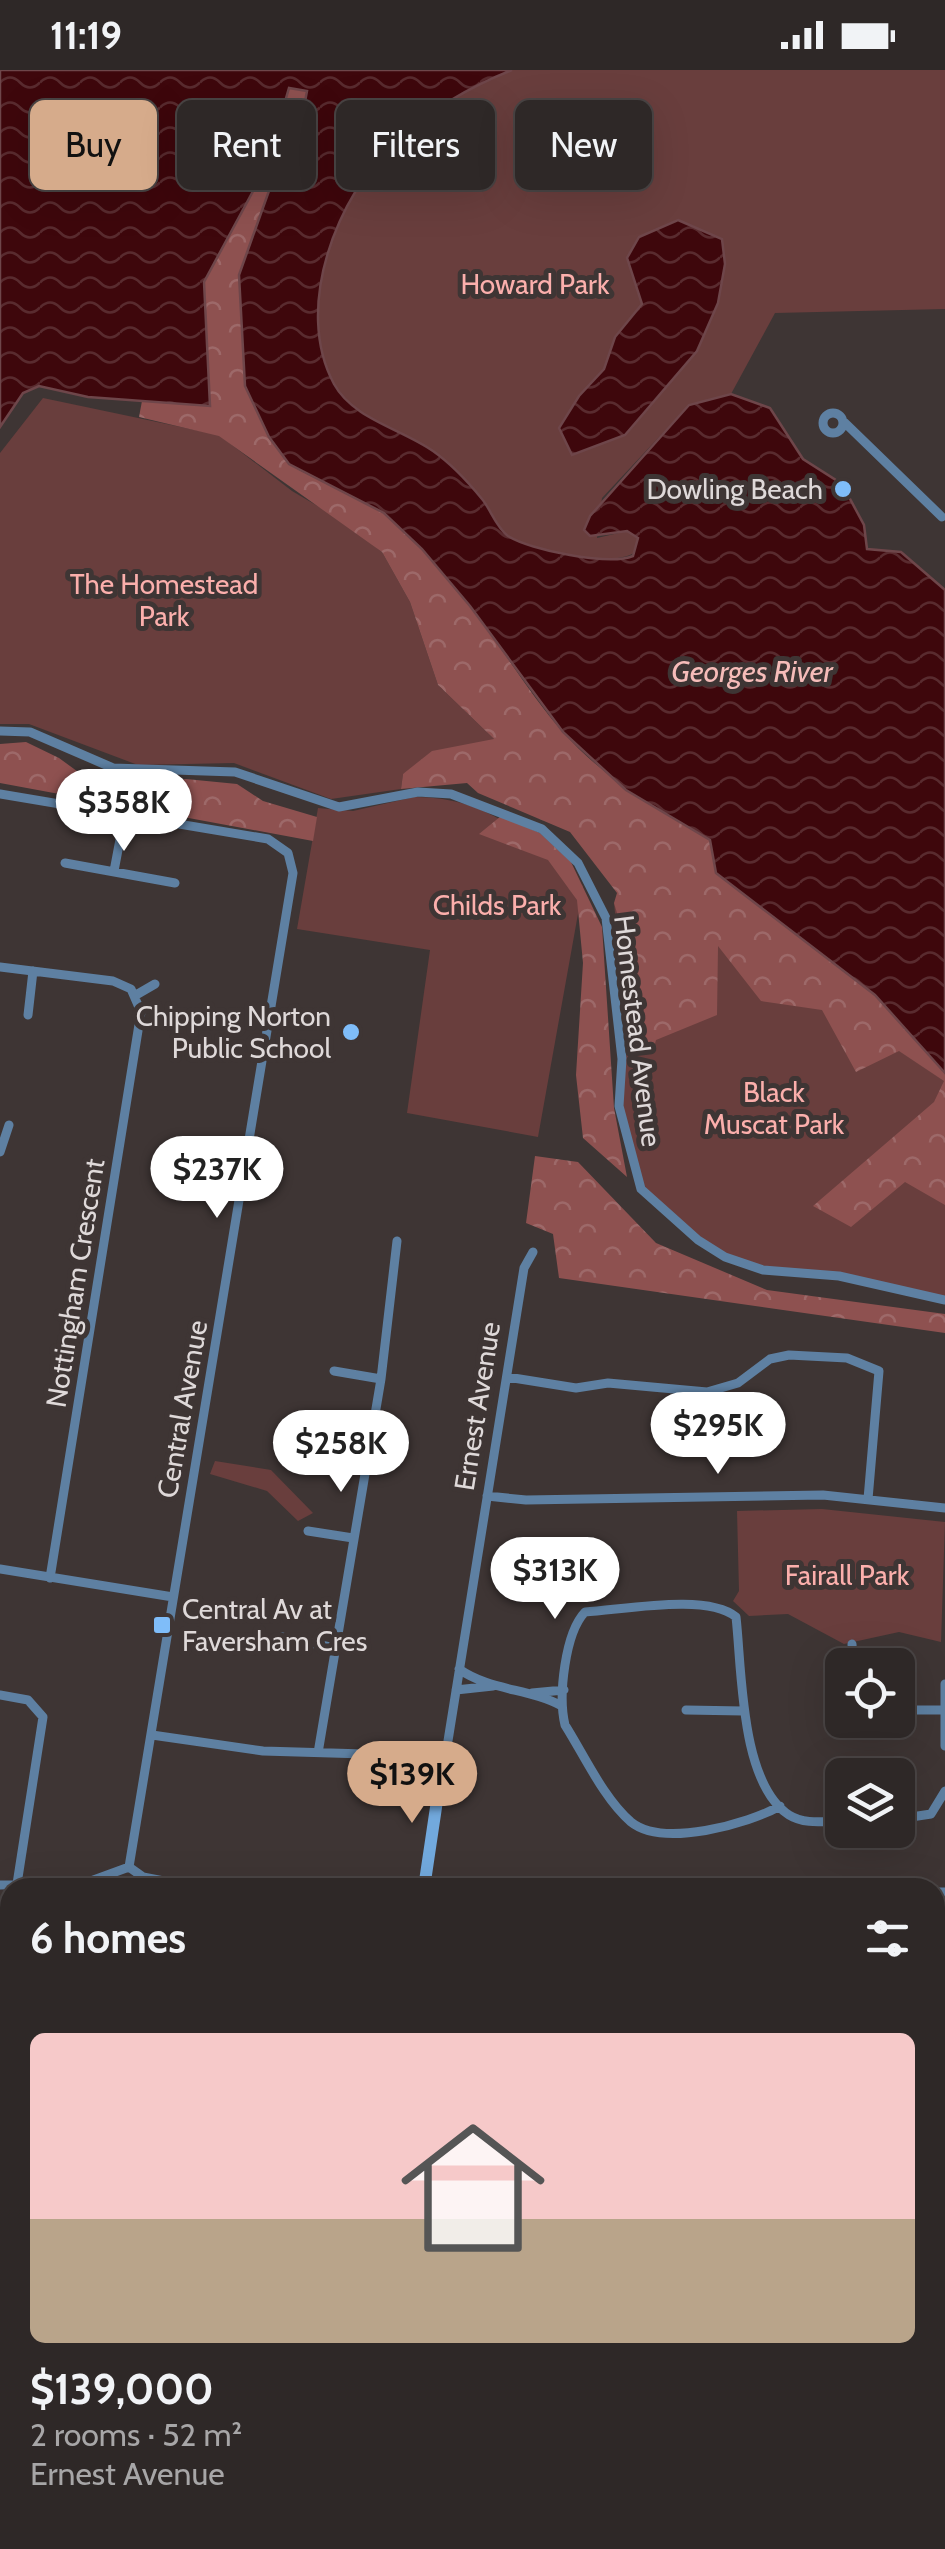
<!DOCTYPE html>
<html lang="en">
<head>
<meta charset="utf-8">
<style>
	body { margin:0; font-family:Cabin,sans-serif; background:#36302f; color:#f1f3f6; height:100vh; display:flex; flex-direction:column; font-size:38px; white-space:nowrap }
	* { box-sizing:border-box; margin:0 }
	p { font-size:32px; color:#a7a6a7 }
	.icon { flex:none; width:55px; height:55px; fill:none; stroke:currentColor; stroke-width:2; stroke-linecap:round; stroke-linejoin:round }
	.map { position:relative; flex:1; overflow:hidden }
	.details { position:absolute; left:0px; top:1808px; width:945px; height:672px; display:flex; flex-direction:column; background:#2e2827; border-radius:30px 30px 0 0; box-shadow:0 10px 40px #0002,0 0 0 2px #494444 }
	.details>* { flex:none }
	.hud { position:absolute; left:30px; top:30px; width:885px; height:90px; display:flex; gap:20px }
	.buttons { position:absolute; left:825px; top:1578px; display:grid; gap:20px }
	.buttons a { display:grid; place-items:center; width:90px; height:90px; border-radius:15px; background:#2e2827; box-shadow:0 10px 40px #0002,0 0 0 2px #494444; font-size:50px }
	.price { position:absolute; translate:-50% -85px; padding:0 22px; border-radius:35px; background:#fff; color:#222; font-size:32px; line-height:65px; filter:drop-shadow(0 2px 5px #0008) }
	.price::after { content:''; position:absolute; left:50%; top:60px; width:30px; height:22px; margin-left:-15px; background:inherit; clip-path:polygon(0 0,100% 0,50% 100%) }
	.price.on { background:#d6ab8b; color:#111 }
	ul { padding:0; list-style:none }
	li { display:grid; align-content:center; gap:20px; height:530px; padding:0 30px }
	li+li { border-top:2px solid #494444 }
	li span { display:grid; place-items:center; height:310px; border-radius:15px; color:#555 }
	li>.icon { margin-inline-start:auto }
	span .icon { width:180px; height:180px; fill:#fffc; stroke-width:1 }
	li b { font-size:42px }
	h2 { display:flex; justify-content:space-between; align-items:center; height:120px; padding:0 30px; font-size:42px }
	.tag { padding:0 35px; border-radius:15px; background:#2e2827; box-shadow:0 10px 40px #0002,0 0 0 2px #494444; font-size:35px; line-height:90px }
	.tag.on { background:#d6ab8b; color:#111 }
	.status { display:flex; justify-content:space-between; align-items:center; height:70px; padding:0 50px; background:#2e2827; direction:ltr }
	.status svg { height:28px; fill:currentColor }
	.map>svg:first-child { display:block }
	.green { fill:#693e3d }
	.forest { fill:url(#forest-crowns) }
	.water { fill:url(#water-waves); stroke:#6e464a; stroke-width:2.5 }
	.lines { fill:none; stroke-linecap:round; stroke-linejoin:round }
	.street { stroke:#5e80a2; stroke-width:9 }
	.secondary { stroke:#72a9dd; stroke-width:12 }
	.poi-dot { fill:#7fbdf9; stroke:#3e3534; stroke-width:4 }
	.labels { text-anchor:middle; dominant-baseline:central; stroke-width:10; stroke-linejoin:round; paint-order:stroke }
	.park-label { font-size:28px; fill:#fbafac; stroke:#3e3534 }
	.poi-label { font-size:28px; fill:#dfd9d9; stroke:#3e3534; text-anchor:end }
	.street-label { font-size:28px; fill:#dfd9d9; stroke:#3e3534 }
	.water-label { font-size:30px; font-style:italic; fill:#f6bcb9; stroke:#3e3534 }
</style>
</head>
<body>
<div class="status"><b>11:19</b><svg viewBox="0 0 49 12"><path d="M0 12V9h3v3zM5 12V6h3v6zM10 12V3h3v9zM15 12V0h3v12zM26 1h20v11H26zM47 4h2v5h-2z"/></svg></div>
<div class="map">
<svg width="945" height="2479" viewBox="0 0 945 2479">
	<defs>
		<pattern id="forest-crowns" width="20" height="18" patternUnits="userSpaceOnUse" patternTransform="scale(2.5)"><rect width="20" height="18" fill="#8e5150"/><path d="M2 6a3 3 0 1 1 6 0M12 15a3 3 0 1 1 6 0" fill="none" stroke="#9d6969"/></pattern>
		<pattern id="water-waves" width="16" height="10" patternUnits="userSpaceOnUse" patternTransform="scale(2.5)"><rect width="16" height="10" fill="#3e070c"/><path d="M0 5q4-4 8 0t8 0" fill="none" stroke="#592b2f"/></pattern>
	</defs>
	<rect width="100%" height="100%" fill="#3e3534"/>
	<!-- green -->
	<path class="green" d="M512,0H945V239L775,243L731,324L689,335L602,428L597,468L627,461L638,468L636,481C618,500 528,479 507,465C498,458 495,448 489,440C474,421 452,394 432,380C401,359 351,348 333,313C295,236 335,126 396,71C429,41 471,16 512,0Z
		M43,328L219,365L292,421L343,451L382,482L410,532L438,615L495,670L403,704L401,719L331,729L234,693L138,695L29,654H0V383Z
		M414,727C492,727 528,769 583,816L538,1067L407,1043L430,880L297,859L318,738L353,741Z
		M716,803L945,1003V1230L898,1217L763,1200L725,1187L641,1119L619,1036L628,974L614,833Z
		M215,1391L271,1400L313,1443L298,1451L267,1421L210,1404Z
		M822,1439L945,1452L941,1572L899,1562L844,1574L788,1544L749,1546L733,1531L739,1521L737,1441Z"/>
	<!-- forest -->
	<path class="forest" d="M290,17L308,21L299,64L275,104L289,394C319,413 355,424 384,443C456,492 505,597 563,662C604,709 658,739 710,770L716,803L875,925L945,1003V1135L905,1112L851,1157L813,1136L934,1032L944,1011L899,981L856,1002L822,940L761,931L718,876L717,945L656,970L654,977L628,975L623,898L629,883L614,833L617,823L570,762L478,723L467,713L401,719L403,704L432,681L494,669L438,615L410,532L382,482L219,366L139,347L142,331L210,336L204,212L266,97Z
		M26,672L59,688L96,715L124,720L142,713L186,709L237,714L263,731L317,747L313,771L0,713V674Z
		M501,746L540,763L571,792L602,857L614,1038L627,1107L583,1068L576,1005L583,893L577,830L548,790L479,764Z
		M535,1086L578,1092L656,1173L767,1220L945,1244V1263L559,1208L553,1164L526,1153Z"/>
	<!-- water -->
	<path class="water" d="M0,0H512C471,16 428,41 396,71C337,125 293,238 334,314C353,349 402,359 433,381C450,393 469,413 482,429C491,440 496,457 508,466C530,480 609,496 633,486L638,468L627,461L590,466L584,460L590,446L689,335L731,324L770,338L803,389L842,414L864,455L867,479L901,482L945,520V1003L875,925L716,803L710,770L626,720L563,662L470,536L422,479L384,443L289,394L269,367L245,316L239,205L275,104L299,64L307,21L289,18L266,97L204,212L210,336L88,327L39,316L23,323L0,357Z
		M678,150L722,169L725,194L718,233L697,281L625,365L572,385L559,358L579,326L604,299L615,267L642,234L627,188L639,167Z"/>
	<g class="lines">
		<!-- street -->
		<path class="street" d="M823 353a10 10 0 1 1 20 0a10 10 0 1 1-20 0Z
			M843,351L942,447
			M0,661L30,662L113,698L235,702L339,737L418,722L451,724L542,759L578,793L606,848L622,989L619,1036L641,1119L698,1170L725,1187L763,1200L839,1206L945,1230
			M0,724L268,769L288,783L293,803L129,1797
			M65,793L175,813
			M114,801L125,743
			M0,897L113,911L131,919L141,942L50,1508
			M136,925L155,914
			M28,945L33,901
			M0,1082L9,1055
			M334,1301L381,1309
			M507,1307L576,1318L608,1313L707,1322L738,1313L770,1289L789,1285L847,1288L879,1301L868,1429
			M487,1426L526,1430L823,1425L945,1438
			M308,1461L353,1468
			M0,1499L173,1527
			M282,1567L335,1578
			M852,1574L853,1595
			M459,1599C490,1621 529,1618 562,1636
			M945,1614V1676
			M456,1620L493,1616
			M532,1623L564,1620
			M0,1625L28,1630L43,1647L17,1814
			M686,1640L743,1641
			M898,1640H944
			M152,1665L263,1681L433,1686
			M447,1677L524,1198L533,1182
			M318,1683L381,1309L397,1171
			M780,1736C748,1754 663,1778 631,1752C604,1729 584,1685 565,1655C558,1626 565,1563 585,1542C623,1540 707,1523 736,1547C742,1599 740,1713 789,1745C805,1755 825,1751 842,1751
			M898,1749L931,1744L945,1721
			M129,1797L143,1807L200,1818
			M0,1815L88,1812L129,1797
			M283,1818L329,1814
			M935,1822H945
			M0,1895H10
			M0,2014H10
			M0,2196H10
			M0,2317H10
			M935,2379L945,2378
			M312,2470L313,2479
			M417,2470L420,2479"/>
		<!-- secondary -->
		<path class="secondary" d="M434 1687a10 10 0 1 1 20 0a10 10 0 1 1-20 0Z
			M424,1818L442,1697
			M0,1859H10
			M0,2435H10
			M456,2470L457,2479"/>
	</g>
	<!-- markers -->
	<g class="poi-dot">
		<circle cx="843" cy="419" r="10"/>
		<circle cx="351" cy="962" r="10"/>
		<rect x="152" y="1545" width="20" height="20" rx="5"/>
	</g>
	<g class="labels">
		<!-- park labels -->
		<g class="park-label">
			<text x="535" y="214">Howard Park</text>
			<text x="164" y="514">The Homestead<tspan x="164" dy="32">Park</tspan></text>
			<text x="497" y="835">Childs Park</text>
			<text x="774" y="1022">Black<tspan x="774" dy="32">Muscat Park</tspan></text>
			<text x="847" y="1505">Fairall Park</text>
		</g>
		<!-- poi labels -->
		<g class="poi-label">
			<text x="823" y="419">Dowling Beach</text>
			<text x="331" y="946">Chipping Norton<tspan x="331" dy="32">Public School</tspan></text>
			<text x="182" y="1539" text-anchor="start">Central Av at<tspan x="182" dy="32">Faversham Cres</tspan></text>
		</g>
		<!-- street labels -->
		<g class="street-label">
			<text transform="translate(638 961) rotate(83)">Homestead Avenue</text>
			<text transform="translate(75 1213) rotate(-81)">Nottingham Crescent</text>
			<text transform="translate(477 1336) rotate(-81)">Ernest Avenue</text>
			<text transform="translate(182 1339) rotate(-80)">Central Avenue</text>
		</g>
		<!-- water labels -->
		<g class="water-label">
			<text x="752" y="601">Georges River</text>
		</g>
	</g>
</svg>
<div class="buttons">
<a><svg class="icon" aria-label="locate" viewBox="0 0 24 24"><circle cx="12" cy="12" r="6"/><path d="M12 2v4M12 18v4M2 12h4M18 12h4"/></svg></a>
<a><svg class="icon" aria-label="layers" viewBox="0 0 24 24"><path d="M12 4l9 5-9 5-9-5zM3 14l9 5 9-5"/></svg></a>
</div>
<b class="price" style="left:124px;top:784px">$358K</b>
<b class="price" style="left:217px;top:1151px">$237K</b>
<b class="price" style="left:718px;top:1407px">$295K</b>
<b class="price" style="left:341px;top:1425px">$258K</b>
<b class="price" style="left:555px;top:1552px">$313K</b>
<b class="price on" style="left:412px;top:1756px">$139K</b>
<div class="hud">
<a class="tag on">Buy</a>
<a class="tag">Rent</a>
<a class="tag">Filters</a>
<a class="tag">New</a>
</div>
<section class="details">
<h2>6 homes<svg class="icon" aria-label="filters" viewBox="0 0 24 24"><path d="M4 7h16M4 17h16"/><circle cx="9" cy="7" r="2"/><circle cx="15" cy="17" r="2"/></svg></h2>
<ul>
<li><span style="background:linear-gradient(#f6c9c9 60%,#b9a48a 0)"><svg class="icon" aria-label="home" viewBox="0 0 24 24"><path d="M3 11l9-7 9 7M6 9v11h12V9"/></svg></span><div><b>$139,000</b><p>2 rooms · 52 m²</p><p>Ernest Avenue</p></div></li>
</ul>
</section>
</div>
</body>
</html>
